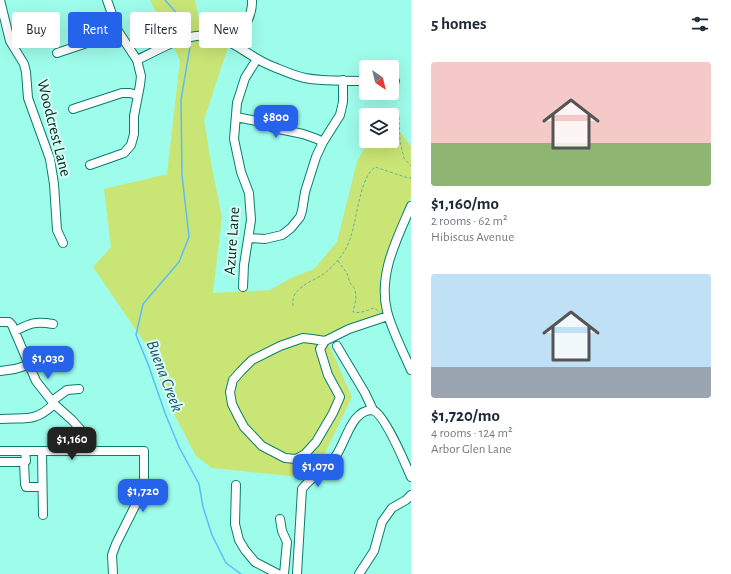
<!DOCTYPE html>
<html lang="en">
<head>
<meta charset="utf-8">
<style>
	body { margin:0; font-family:"Alegreya Sans",sans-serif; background:#f2f2f3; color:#1f2937; height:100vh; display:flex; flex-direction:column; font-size:15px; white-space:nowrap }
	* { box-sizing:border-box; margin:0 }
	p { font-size:13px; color:#747a83 }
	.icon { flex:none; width:22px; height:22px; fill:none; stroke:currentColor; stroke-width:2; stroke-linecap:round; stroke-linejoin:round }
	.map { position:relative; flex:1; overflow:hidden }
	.panel { display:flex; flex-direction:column; background:#fff; width:320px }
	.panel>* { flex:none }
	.banner { position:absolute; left:12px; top:12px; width:339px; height:36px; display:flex; gap:8px }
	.needle { width:26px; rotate:145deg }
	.tools { position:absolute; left:359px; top:60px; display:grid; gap:8px }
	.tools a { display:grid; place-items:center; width:40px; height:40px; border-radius:4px; background:#fff; box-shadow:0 4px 16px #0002; font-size:20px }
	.price { position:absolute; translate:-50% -34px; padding:0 9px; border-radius:8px; background:#2563eb; color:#fff; font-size:13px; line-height:26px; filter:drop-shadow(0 1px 2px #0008) }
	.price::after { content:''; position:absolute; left:50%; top:24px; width:12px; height:9px; margin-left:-6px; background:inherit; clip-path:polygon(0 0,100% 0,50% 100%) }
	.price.selected { background:#222; color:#fff }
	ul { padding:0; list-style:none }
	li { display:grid; align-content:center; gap:8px; height:212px; padding:0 20px }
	li span { display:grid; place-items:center; height:124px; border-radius:4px; color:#555 }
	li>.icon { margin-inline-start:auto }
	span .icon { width:72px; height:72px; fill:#fffc; stroke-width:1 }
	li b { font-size:17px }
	h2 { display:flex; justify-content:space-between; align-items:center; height:48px; padding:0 20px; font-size:17px }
	.tag { padding:0 14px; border-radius:4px; background:#fff; box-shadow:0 4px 16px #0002; font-size:14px; line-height:36px }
	.tag.selected { background:#2563eb; color:#fff }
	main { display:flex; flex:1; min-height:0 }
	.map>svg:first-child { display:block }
	.green { fill:#c9e575 }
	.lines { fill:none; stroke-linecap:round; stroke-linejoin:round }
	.stream { stroke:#5cbcfc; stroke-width:1.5 }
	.minor-casing { stroke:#0a7d6e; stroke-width:10 }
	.path { stroke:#66b1a4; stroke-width:1; stroke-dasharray:3 2; stroke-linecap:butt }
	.minor { stroke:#fff; stroke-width:8 }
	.labels { text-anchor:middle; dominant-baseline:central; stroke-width:4; stroke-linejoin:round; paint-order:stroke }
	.street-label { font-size:16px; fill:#002b25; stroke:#dafdf5 }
	.water-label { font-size:17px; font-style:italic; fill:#1d4f70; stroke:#dafdf5 }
</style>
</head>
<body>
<main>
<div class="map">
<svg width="411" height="574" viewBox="0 0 411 574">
	<rect width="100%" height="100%" fill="#9efcea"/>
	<!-- green -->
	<path class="green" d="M150,0H195L200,24L232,35L204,120L212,168L222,217L213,293L270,290L291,278L314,269L337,242L357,162L368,141H392V122L411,146V196L380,277L382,314L348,324L334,332L328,342L352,397L325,453L299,477L212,468L196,456L169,404L149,349L93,267L111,247L104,189L167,174L180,60Z"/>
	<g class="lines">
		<!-- stream -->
		<path class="stream" d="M165,0L181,18L186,36
			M188,42L190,47L181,100L182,175L189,237L179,262L143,304L136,335L148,364L165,413L179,447L199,484L203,507L212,535L226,563L241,574"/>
		<!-- minor casing -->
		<g class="minor-casing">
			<path id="minor" d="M0,0L10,41L24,64L26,72L28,98L50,159L54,184L57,230L63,243
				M233,44C242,30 253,17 252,0
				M57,53L114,34L118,31
				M137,60C156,51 176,39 196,36C229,32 246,57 274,67C284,71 295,76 305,78C325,82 346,80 366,81
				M392,81H395
				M73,109L122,93H130L137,95
				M236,117L257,121L274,128L303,134L317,139L323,142
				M90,165L124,153L131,145L134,134V116L140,85L141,76L137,60L118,31L107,0
				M411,206C397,239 378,274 387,311C392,331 403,351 411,370
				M249,238L265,239L282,235L291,228L300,217L302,211L305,192L316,157L323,142L340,115L343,102V80
				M243,287L244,265L251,220L249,193L241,172L234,139L237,103L245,78L257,59
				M0,322H9L12,325L36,381L54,404L72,420L80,429L85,437L87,451
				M15,331C31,323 35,321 53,324
				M325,341L320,349L328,375L340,397L333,413L316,442L305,454L296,459L285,458L262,446L244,427L238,416L232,404L230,392L233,380L241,371L252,360L280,346L303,338L312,339L325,341L349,329L388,316
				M337,346L365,393L373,410C385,415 405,463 411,477
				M0,371L15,369L28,365
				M52,401L67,390L79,389
				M0,419C26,417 34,423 54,404
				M0,451H144V480L142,492L116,544L112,555L113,574
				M25,451L26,461L24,462L25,484L26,487H42
				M42,451L43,515
				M0,462H24
				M236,485L235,524L239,540L245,550L255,562L278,574
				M280,519L282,531L287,542L284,574
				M297,574L302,489C311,477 325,469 335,457C346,443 351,409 373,410
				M359,574L374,551L382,522L392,508L406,500L411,495"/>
		</g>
		<!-- path -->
		<path class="path" d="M399,117L400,141L404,158L411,166
			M338,261L347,273L350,283L355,289L356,299L353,312C361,314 367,310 374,308L380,312
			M293,306C290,287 313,282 325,273C333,266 340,259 345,250C358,229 357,180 375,167L405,177L411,178"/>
		<!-- minor -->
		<use href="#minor" class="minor"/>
	</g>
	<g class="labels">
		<!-- street labels -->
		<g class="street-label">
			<text transform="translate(54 128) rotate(76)">Woodcrest Lane</text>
			<text transform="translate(232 241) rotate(-86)">Azure Lane</text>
		</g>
		<!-- water labels -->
		<g class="water-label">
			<text transform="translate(165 376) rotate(69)">Buena Creek</text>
		</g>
	</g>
</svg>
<div class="tools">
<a><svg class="needle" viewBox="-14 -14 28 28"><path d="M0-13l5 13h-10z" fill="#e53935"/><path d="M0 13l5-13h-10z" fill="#747a83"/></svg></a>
<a><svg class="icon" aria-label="layers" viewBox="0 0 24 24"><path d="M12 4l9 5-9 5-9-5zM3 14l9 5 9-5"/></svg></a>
</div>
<b class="price" style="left:276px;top:139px">$800</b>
<b class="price" style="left:48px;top:380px">$1,030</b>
<b class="price selected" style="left:72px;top:461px">$1,160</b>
<b class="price" style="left:318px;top:488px">$1,070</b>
<b class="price" style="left:143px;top:513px">$1,720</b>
<div class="banner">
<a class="tag">Buy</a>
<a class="tag selected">Rent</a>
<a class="tag">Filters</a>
<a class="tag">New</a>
</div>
</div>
<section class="panel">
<h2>5 homes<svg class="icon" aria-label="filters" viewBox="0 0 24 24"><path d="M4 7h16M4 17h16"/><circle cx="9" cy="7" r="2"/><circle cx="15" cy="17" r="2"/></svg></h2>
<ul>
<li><span style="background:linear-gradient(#f6c9c9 65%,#8fb573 0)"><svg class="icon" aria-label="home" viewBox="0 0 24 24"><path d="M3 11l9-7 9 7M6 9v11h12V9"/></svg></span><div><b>$1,160/mo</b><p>2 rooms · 62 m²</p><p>Hibiscus Avenue</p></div></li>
<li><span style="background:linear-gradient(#bfe0f5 75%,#9aa5b1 0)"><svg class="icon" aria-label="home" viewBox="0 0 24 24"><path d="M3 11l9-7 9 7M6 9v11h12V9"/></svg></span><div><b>$1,720/mo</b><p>4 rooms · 124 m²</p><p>Arbor Glen Lane</p></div></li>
</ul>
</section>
</main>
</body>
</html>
